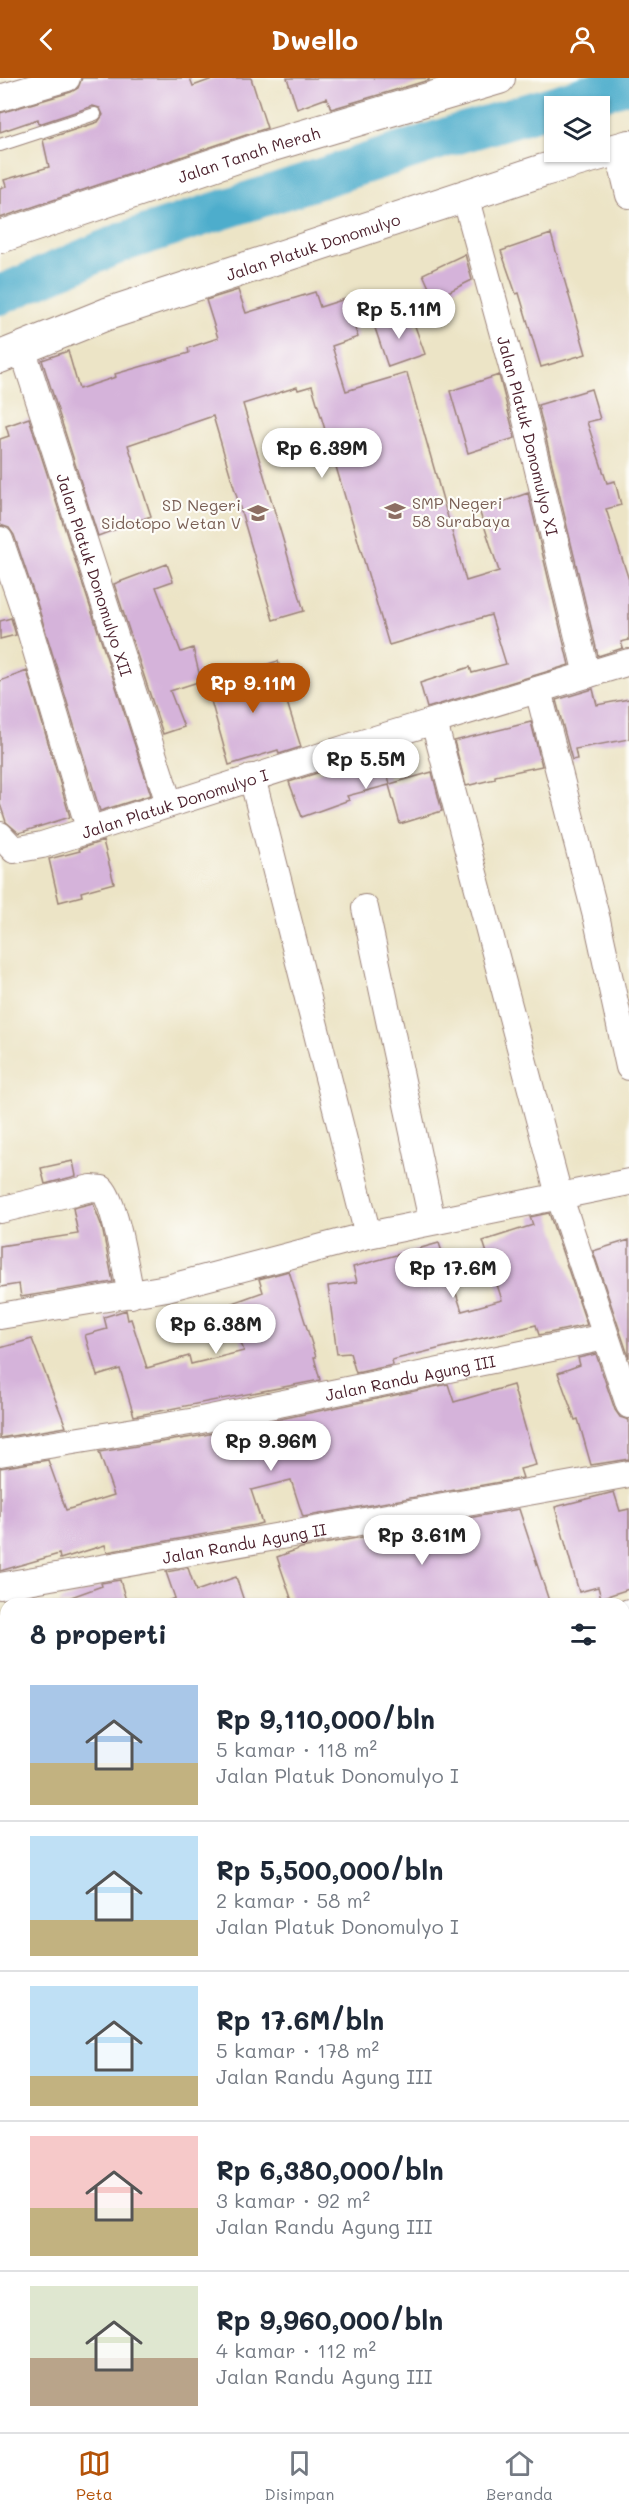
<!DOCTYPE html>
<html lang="id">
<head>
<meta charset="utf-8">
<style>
	body { margin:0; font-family:Mali,sans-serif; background:#f6f6f7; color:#1f2937; height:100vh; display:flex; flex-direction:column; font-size:22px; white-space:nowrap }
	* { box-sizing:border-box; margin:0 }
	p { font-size:20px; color:#747a83 }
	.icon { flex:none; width:33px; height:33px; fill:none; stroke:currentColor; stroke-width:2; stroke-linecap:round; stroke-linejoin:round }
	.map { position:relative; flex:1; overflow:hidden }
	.drawer { position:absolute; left:0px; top:1520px; width:630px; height:836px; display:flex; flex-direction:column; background:#fff; border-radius:18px 18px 0 0; box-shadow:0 2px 4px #0004 }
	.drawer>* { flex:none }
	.fabs { position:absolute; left:544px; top:18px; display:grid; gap:12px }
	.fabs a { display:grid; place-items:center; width:66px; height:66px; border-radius:0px; background:#fff; box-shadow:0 2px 4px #0004; font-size:30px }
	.price { position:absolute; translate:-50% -51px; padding:0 14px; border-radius:21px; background:#fff; color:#222; font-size:20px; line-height:39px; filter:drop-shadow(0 2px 3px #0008) }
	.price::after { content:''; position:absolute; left:50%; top:36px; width:18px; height:14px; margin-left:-9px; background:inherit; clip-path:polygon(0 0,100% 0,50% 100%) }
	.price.selected { background:#b45309; color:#fff }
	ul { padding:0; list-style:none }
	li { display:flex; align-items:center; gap:18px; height:150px; padding:0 30px }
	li+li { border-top:2px solid #e0e1e3 }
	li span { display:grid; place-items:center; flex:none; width:168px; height:120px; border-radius:0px; color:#555 }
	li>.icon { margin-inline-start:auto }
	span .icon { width:72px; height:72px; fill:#fffc; stroke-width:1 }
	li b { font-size:26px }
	h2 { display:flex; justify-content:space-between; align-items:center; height:72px; padding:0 30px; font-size:26px }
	header { display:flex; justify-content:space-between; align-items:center; height:78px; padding:0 30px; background:#b45309; color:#fff; font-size:27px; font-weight:800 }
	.tab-bar { display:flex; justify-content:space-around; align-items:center; height:84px; border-top:2px solid #e0e1e3; background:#fff; font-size:16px; color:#747a83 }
	.tab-bar a { display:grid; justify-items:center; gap:3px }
	.tab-bar .selected { color:#b45309 }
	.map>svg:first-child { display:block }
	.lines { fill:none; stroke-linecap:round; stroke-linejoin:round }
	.river { stroke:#4dadcc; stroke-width:40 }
	.building { fill:#d5b3da }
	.service-casing { stroke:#9b8278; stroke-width:14 }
	.minor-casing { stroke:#9b8278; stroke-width:28 }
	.tertiary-casing { stroke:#9b8278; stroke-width:34 }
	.service { stroke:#fff; stroke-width:12 }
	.minor { stroke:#fff; stroke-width:26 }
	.tertiary { stroke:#fff; stroke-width:32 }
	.labels { text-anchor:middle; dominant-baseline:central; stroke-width:4.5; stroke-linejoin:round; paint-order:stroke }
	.street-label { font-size:16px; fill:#4a1f2b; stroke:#fdfcf7 }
	.education-label { font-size:16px; fill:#785e54; stroke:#fdfcf7; text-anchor:start }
</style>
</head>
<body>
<header><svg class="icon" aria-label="back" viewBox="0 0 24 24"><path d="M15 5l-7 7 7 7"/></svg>Dwello<svg class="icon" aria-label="person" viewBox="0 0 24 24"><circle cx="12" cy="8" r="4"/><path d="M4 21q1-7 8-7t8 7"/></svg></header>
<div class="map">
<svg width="629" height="2354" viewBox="0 0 629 2354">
	<rect width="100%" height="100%" fill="#fdfcf7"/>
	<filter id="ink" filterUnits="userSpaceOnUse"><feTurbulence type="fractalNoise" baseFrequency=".0167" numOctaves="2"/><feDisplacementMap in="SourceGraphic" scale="12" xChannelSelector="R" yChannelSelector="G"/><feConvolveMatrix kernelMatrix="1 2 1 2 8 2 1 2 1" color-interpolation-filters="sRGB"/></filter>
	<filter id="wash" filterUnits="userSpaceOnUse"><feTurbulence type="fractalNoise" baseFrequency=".008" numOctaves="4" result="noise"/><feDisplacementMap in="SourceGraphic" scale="24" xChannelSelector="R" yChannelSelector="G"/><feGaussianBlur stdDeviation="1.35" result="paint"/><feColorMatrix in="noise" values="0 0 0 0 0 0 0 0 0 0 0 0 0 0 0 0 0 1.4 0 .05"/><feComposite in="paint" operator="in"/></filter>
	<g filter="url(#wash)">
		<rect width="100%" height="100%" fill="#ece4c6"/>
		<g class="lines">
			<!-- river -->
			<path class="river" d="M0,217L123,164L451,58L629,5"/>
		</g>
		<g id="blocks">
			<!-- building -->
			<path class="building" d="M82,0H190L193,8L215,0H251L267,50L0,140V110L6,108L4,102L49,89L43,62L98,44L103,37L100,30L93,28L39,46L38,41L0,54V35L71,14L78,10Z
				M287,0H429V2L331,31L327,20L297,31Z
				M551,156L586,276L541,289L519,215L516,216L501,173Z
				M465,176L472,202L434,221L423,196Z
				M238,212L246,235L315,214L320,229L345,221L358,259L332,268L346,313L407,295L466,503L499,493L479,432L528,415L569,587L427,630L420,605L470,589L472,595L506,586L491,537L389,567L312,308L298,312L297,309L243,326L304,533L273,542L213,338L128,367L151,438L98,458L42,282L68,273L79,311L116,299L115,296L189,275L188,270L218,260L206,222Z
				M411,237L425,276L388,289L373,244L390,238L392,244Z
				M499,297L515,360L468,375L450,313Z
				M591,311L600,341L587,344L607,405L615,403L621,427L606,431L629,502V562L621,564L623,570L598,578L538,327Z
				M29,340L151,717L100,733L37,525L14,457L9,450L0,447V361L9,358L6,348Z
				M167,486L173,503L156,509L181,574L193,570L201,603L170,613L184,649L163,656L114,506Z
				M11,540L16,557L0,561V543Z
				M278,583L285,607L282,608L301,669L279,676L278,672L229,687L206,605Z
				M27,593L70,739L19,755L6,744L0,726V603Z
				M593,611L597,627L629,621V661L575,671L577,681L572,682L556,622Z
				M531,644L542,688L495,698V701L466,708L454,663Z
				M383,680L390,706L432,694L442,733L400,746L389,707L347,718L349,722L302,739L289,704L348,685L349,688Z
				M103,763L114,805L81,814L82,818L59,824L49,781L80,773L79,771Z
				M73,1083L76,1098L45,1106L41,1090Z
				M93,1125L102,1149L113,1204L21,1219L19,1206L0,1209V1168L78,1156L73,1130Z
				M549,1135L587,1247L539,1257L536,1247L392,1282L393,1287L356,1295L350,1275L337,1276L328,1208L357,1204L353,1189L439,1165L462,1233L502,1222L483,1163L533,1147L530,1139Z
				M629,1162V1280L593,1173Z
				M289,1193L316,1279H314L320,1302L134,1338L120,1291L97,1298L85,1257L107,1251L104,1239L126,1232L128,1242L131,1241L147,1290L189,1278L191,1286L244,1273L227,1227L263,1214L259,1201Z
				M32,1261L66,1349L0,1360V1270Z
				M596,1276L615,1332L620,1339L629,1342V1381L591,1387L578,1341L575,1342L558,1295L580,1287L578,1280Z
				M448,1306L454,1324L513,1307L536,1387L520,1391L523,1400L303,1439L291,1402L251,1412L262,1445L255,1447L107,1474L105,1467L60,1481L59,1476L0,1493V1390L48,1382L66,1432L114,1417L99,1374L199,1358Z
				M614,1414L620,1433L629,1431V1511L601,1520L598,1509L579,1514L555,1429Z
				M519,1431L550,1526H293L277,1479L301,1470Z
				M188,1490L196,1513L236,1499L245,1526H168L167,1523L175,1520L166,1494Z
				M120,1502L127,1526H60V1523L102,1508L101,1505Z"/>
		</g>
	</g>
	<g filter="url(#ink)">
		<use href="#blocks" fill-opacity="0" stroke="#9b8278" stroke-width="1.5"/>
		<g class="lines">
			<!-- service casing -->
			<g class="service-casing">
				<path id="service" d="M0,67L95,36"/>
			</g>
			<!-- minor casing -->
			<g class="minor-casing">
				<g id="minor">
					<path d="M0,20L67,0"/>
					<path d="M618,71L629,117"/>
					<path id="s1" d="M465,118L523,329L587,597"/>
					<path id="s2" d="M22,270L169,725"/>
					<path d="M0,462L23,529L89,750"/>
					<path d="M538,612L597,842L629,989"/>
					<path d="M434,644L559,1117L629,1327"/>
					<path d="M252,699L368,1157"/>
					<path id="s3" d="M0,757L14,772L42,767L359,666L629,584"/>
					<path d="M365,830L432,1143"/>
					<path d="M0,1132L91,1110L102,1111C116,1126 126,1194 131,1217"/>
					<path d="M0,1238L167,1210L368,1157L629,1104"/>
					<path id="s4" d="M0,1375L196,1343L605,1259"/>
					<path id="s5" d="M0,1508L629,1396"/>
					<path d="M624,1536L629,1534"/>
					<path d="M624,1641L629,1640"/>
					<path d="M0,1646L6,1645"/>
					<path d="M624,1681L629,1680"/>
					<path d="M624,1786L629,1785"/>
					<path d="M0,1787L6,1786"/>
					<path d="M0,1840L6,1838"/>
					<path d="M624,1882L629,1881"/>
					<path d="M624,1922L629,1921"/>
					<path d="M0,1935L6,1933"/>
					<path d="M624,2016L629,2015"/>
					<path d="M0,2030L6,2028"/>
					<path d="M0,2148L6,2146"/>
					<path d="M624,2163H629"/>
					<path d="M624,2245L629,2244"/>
					<path d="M0,2262L6,2260"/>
					<path d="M319,2349L323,2354"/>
					<path d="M99,2354L133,2349"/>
					<path d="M609,2354L629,2349"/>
				</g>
			</g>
			<!-- tertiary casing -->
			<g class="tertiary-casing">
				<g id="tertiary">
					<path id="s6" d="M0,159L266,69L499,0"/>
					<path id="s7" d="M0,279L107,236L544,92L629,68"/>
					<path d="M624,2066L629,2060"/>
					<path d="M352,2354L357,2349"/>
				</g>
			</g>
			<!-- service -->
			<use href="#service" class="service"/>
			<!-- minor -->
			<use href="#minor" class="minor"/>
			<!-- tertiary -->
			<use href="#tertiary" class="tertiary"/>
		</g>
	</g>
	<!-- icons -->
	<defs>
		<g id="school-bare" transform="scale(1.62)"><path d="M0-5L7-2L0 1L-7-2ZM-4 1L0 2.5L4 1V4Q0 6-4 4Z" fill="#8d6e63" stroke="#fdfcf7" stroke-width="2.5" paint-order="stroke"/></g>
	</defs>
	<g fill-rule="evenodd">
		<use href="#school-bare" x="395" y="433"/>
		<use href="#school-bare" x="258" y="435"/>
	</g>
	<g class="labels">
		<!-- street labels -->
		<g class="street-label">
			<text stroke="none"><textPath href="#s6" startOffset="262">Jalan Tanah Merah</textPath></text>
			<text stroke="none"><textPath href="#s7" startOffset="332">Jalan Platuk Donomulyo</textPath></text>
			<text stroke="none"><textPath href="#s1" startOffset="248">Jalan Platuk Donomulyo XI</textPath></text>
			<text stroke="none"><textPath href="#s2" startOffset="238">Jalan Platuk Donomulyo XII</textPath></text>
			<text stroke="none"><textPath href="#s3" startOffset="188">Jalan Platuk Donomulyo I</textPath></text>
			<text stroke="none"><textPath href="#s4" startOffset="417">Jalan Randu Agung III</textPath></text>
			<text stroke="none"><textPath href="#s5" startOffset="248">Jalan Randu Agung II</textPath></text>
		</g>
		<!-- education labels -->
		<g class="education-label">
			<text x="412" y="424">SMP Negeri<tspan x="412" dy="18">58 Surabaya</tspan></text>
			<text x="241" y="426" text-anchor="end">SD Negeri<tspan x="241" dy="18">Sidotopo Wetan V</tspan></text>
		</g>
	</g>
</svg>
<div class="fabs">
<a><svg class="icon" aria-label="layers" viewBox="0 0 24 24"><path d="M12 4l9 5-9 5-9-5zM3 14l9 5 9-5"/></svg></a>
</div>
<b class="price" style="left:399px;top:262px">Rp 5.11M</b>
<b class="price" style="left:322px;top:401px">Rp 6.39M</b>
<b class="price selected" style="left:253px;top:636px">Rp 9.11M</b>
<b class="price" style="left:366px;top:712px">Rp 5.5M</b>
<b class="price" style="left:453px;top:1221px">Rp 17.6M</b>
<b class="price" style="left:216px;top:1277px">Rp 6.38M</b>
<b class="price" style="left:271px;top:1394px">Rp 9.96M</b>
<b class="price" style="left:422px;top:1488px">Rp 3.61M</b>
<section class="drawer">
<h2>8 properti<svg class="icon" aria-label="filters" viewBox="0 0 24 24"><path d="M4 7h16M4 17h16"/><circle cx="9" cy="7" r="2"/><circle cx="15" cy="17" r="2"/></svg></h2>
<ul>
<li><span style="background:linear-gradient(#a9c7e8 65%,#c2b280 0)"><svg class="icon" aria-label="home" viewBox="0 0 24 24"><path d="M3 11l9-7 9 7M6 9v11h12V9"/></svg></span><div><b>Rp 9,110,000/bln</b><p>5 kamar · 118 m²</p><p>Jalan Platuk Donomulyo I</p></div></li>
<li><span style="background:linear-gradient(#bfe0f5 70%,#c2b280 0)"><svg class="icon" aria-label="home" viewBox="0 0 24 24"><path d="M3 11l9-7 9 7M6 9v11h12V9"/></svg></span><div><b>Rp 5,500,000/bln</b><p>2 kamar · 58 m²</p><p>Jalan Platuk Donomulyo I</p></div></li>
<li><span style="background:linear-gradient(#bfe0f5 75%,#c2b280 0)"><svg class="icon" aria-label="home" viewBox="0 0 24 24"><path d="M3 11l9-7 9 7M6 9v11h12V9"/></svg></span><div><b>Rp 17.6M/bln</b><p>5 kamar · 178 m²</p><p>Jalan Randu Agung III</p></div></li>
<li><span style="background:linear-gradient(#f6c9c9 60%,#c2b280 0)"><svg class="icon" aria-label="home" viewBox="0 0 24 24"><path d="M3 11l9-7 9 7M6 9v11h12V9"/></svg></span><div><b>Rp 6,380,000/bln</b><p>3 kamar · 92 m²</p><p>Jalan Randu Agung III</p></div></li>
<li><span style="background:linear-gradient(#dfe7d0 60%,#b9a48a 0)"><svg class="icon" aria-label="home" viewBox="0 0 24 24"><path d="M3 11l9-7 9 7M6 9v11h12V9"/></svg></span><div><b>Rp 9,960,000/bln</b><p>4 kamar · 112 m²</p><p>Jalan Randu Agung III</p></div></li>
</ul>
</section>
</div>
<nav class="tab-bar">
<a class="selected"><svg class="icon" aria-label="map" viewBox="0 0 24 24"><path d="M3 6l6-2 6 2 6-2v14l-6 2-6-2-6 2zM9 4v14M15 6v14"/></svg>Peta</a>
<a><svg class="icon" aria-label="saved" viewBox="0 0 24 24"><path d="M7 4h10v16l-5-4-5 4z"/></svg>Disimpan</a>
<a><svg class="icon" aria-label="home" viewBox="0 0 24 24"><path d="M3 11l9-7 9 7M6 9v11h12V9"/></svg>Beranda</a>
</nav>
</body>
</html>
